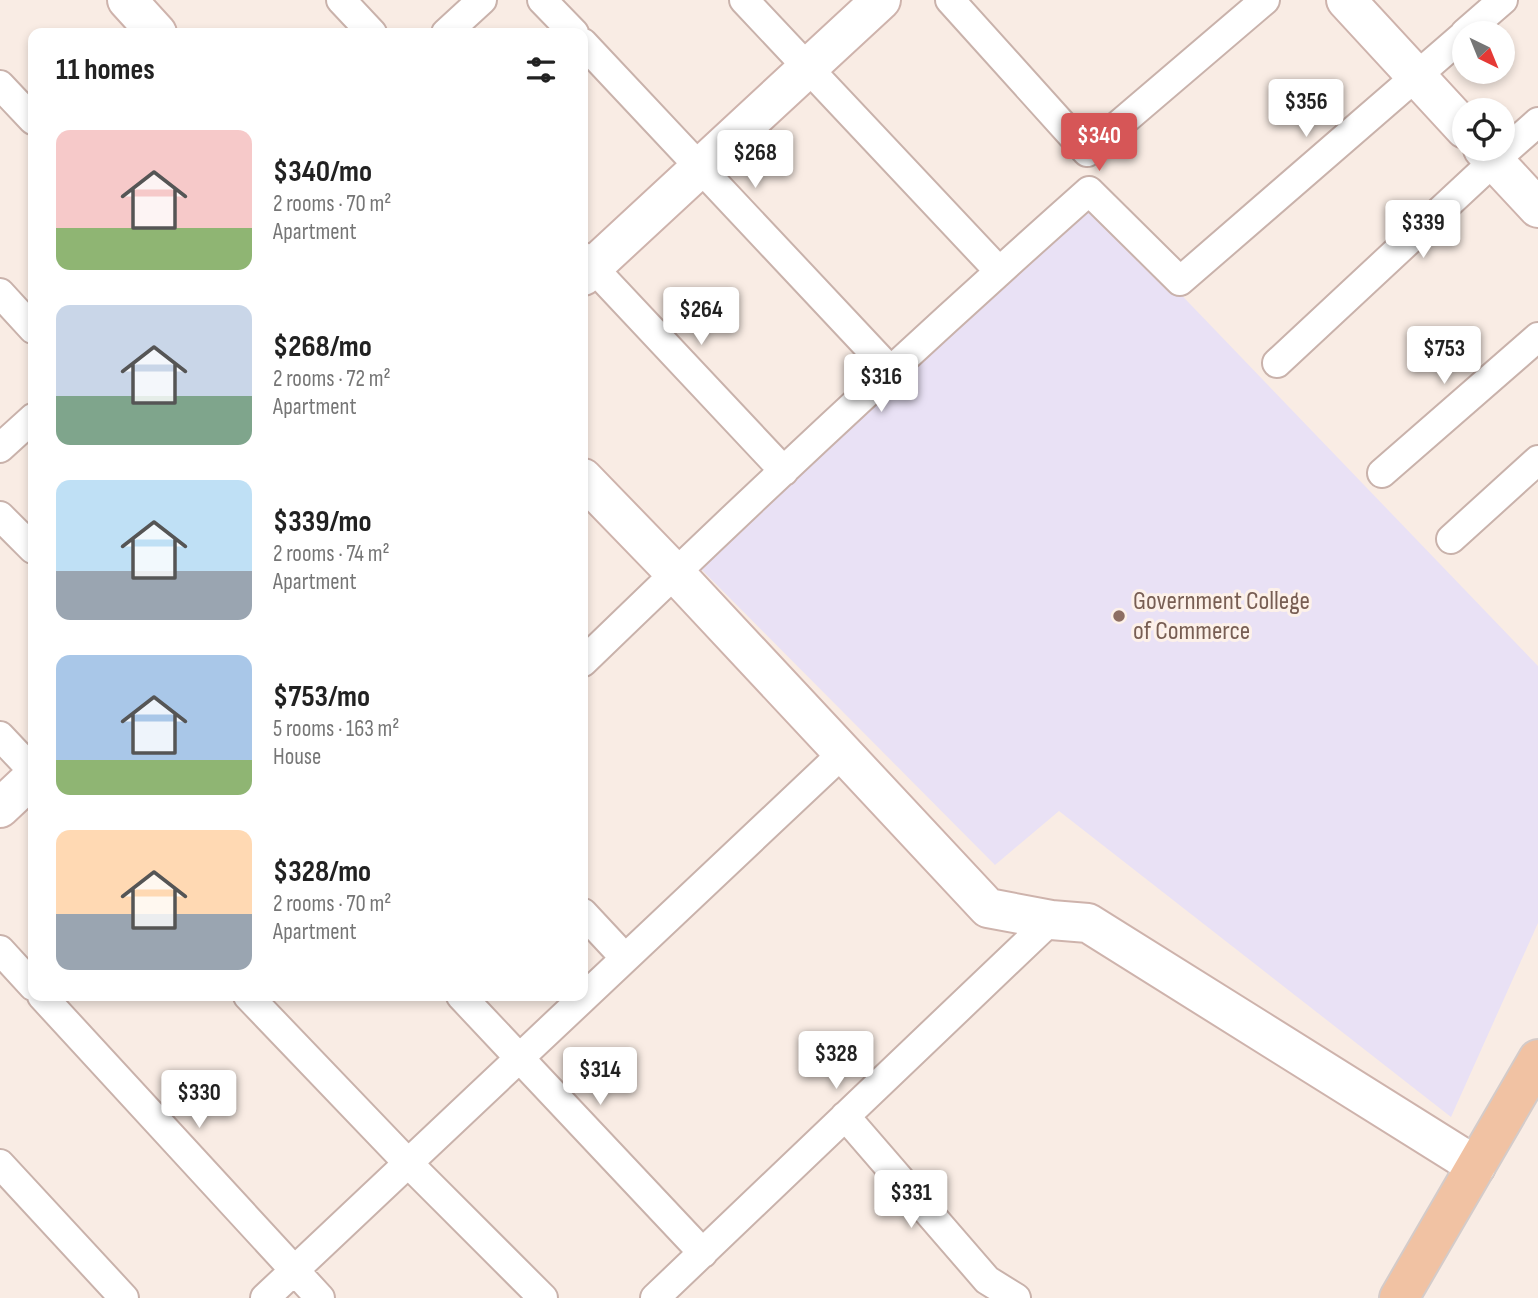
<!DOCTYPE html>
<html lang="en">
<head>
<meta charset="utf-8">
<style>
	body { margin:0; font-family:"Sofia Sans Condensed",sans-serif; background:#f2f2f2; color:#222; height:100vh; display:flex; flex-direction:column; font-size:26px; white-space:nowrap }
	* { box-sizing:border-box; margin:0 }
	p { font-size:23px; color:#767676 }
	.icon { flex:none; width:38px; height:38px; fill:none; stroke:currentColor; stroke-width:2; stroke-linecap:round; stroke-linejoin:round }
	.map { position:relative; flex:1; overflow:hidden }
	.side { position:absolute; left:28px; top:28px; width:560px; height:973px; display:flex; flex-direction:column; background:#fff; border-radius:14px; box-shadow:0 4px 10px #0003 }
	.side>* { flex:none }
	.needle { width:46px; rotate:137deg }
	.controls { position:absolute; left:1452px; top:21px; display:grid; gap:14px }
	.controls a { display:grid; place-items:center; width:63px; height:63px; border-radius:50%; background:#fff; box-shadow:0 4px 10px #0003; font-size:35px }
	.price { position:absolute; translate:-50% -60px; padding:0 16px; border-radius:7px; background:#fff; color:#222; font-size:23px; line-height:46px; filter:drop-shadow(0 2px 4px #0008) }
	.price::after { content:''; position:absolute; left:50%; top:42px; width:21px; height:16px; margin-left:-10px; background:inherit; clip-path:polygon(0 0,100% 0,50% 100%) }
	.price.selected { background:#d65657; color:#fff }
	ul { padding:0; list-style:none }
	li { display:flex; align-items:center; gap:21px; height:175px; padding:0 28px }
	li span { display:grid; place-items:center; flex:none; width:196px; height:140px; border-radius:14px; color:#555 }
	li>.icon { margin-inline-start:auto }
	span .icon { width:84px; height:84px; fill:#fffc; stroke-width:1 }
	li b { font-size:30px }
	h2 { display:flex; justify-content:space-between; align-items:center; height:84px; padding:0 28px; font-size:30px }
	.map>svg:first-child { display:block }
	.education { fill:#e9e1f5 }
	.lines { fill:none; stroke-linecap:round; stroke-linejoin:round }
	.street-casing { stroke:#c9b2ab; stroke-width:32 }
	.secondary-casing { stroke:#ceb3ac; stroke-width:42 }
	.primary-casing { stroke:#d4cbc9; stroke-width:42 }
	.street { stroke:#fff; stroke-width:28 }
	.secondary { stroke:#fff; stroke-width:38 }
	.primary { stroke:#f1c2a3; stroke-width:38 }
	.education-dot { fill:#8d6e63; stroke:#fdf1e9; stroke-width:2.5 }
	.labels { text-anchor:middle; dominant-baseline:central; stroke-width:6; stroke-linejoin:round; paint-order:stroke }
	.education-label { font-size:26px; fill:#785e54; stroke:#fdf1e9; text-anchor:start }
</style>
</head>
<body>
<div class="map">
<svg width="1538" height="1298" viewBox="0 0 1538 1298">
	<rect width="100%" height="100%" fill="#f9ece4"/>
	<!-- education -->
	<path class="education" d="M1093,203L1538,666V923L1451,1117L1059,811L995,865L698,566Z"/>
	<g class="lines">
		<!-- street casing -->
		<g class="street-casing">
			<path id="street" d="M341,0L372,33
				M542,0L574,33
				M744,0L999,271
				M950,0L1087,152L1265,0
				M446,33L482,0
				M1465,33L1503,0
				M583,43L891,371
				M0,85L33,120
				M583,257L784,471
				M0,293L33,329
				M1277,363L1494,161L1538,122
				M0,448L33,418
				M1382,473L1538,337
				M0,516L33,549
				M1451,539L1538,460
				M583,662C748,502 917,344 1089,191L1180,281L1465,34
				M0,736L33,771
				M583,913L625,958
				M0,950L33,986
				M42,996L320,1298
				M248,996L408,1163L543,1298
				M461,996L703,1253
				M845,1116L987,1280L1016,1298
				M0,1164L124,1298
				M265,1298L843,753
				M655,1298L1051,920"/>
		</g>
		<!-- secondary casing -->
		<g class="secondary-casing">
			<path id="secondary" d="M127,0L157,33
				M1346,0L1465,129
				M1483,149L1538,208
				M583,276L881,0
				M583,478L675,573L988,908L1051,920L1088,923L1476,1166
				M0,808L33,777"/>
		</g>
		<!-- primary casing -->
		<g class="primary-casing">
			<path id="primary" d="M1399,1298L1538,1059"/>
		</g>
		<!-- street -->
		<use href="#street" class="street"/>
		<!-- secondary -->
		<use href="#secondary" class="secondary"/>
		<!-- primary -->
		<use href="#primary" class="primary"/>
	</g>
	<!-- markers -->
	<circle class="education-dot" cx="1119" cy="616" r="7"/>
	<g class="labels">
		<!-- education labels -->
		<g class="education-label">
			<text x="1133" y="601">Government College<tspan x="1133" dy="30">of Commerce</tspan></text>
		</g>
	</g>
</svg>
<div class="controls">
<a><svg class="needle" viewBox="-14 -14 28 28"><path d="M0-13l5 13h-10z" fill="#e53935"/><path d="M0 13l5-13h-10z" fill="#767676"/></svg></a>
<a><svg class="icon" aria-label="locate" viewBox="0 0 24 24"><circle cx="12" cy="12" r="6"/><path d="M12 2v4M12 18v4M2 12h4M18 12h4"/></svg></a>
</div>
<b class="price" style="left:1306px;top:139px">$356</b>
<b class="price selected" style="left:1099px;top:173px">$340</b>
<b class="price" style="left:755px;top:190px">$268</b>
<b class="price" style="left:1423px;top:260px">$339</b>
<b class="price" style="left:701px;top:347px">$264</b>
<b class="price" style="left:1444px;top:386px">$753</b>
<b class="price" style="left:881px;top:414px">$316</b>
<b class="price" style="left:836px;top:1091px">$328</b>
<b class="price" style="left:600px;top:1107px">$314</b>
<b class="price" style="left:199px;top:1130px">$330</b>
<b class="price" style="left:911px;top:1230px">$331</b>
<section class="side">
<h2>11 homes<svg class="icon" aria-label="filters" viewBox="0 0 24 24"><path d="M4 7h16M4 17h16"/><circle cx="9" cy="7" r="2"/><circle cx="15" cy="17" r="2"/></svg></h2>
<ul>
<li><span style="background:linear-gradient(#f6c9c9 70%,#8fb573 0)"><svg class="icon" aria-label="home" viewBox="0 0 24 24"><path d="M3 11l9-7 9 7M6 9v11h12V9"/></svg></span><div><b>$340/mo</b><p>2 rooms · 70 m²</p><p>Apartment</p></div></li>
<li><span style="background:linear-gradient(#c9d6e8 65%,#7fa58c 0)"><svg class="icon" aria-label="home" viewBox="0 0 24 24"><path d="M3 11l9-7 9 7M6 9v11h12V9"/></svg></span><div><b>$268/mo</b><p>2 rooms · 72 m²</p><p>Apartment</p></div></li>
<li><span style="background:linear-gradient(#bfe0f5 65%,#9aa5b1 0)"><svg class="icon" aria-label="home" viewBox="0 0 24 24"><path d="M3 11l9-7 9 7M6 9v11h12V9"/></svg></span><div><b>$339/mo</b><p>2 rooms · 74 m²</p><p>Apartment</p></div></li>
<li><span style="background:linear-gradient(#a9c7e8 75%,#8fb573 0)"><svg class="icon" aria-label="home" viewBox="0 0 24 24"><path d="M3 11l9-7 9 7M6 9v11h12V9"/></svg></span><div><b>$753/mo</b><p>5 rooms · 163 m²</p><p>House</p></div></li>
<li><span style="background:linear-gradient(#ffd9b3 60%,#9aa5b1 0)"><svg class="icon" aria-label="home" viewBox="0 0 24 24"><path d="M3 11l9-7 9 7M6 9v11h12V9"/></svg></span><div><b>$328/mo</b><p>2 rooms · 70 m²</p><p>Apartment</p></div></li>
</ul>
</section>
</div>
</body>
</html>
